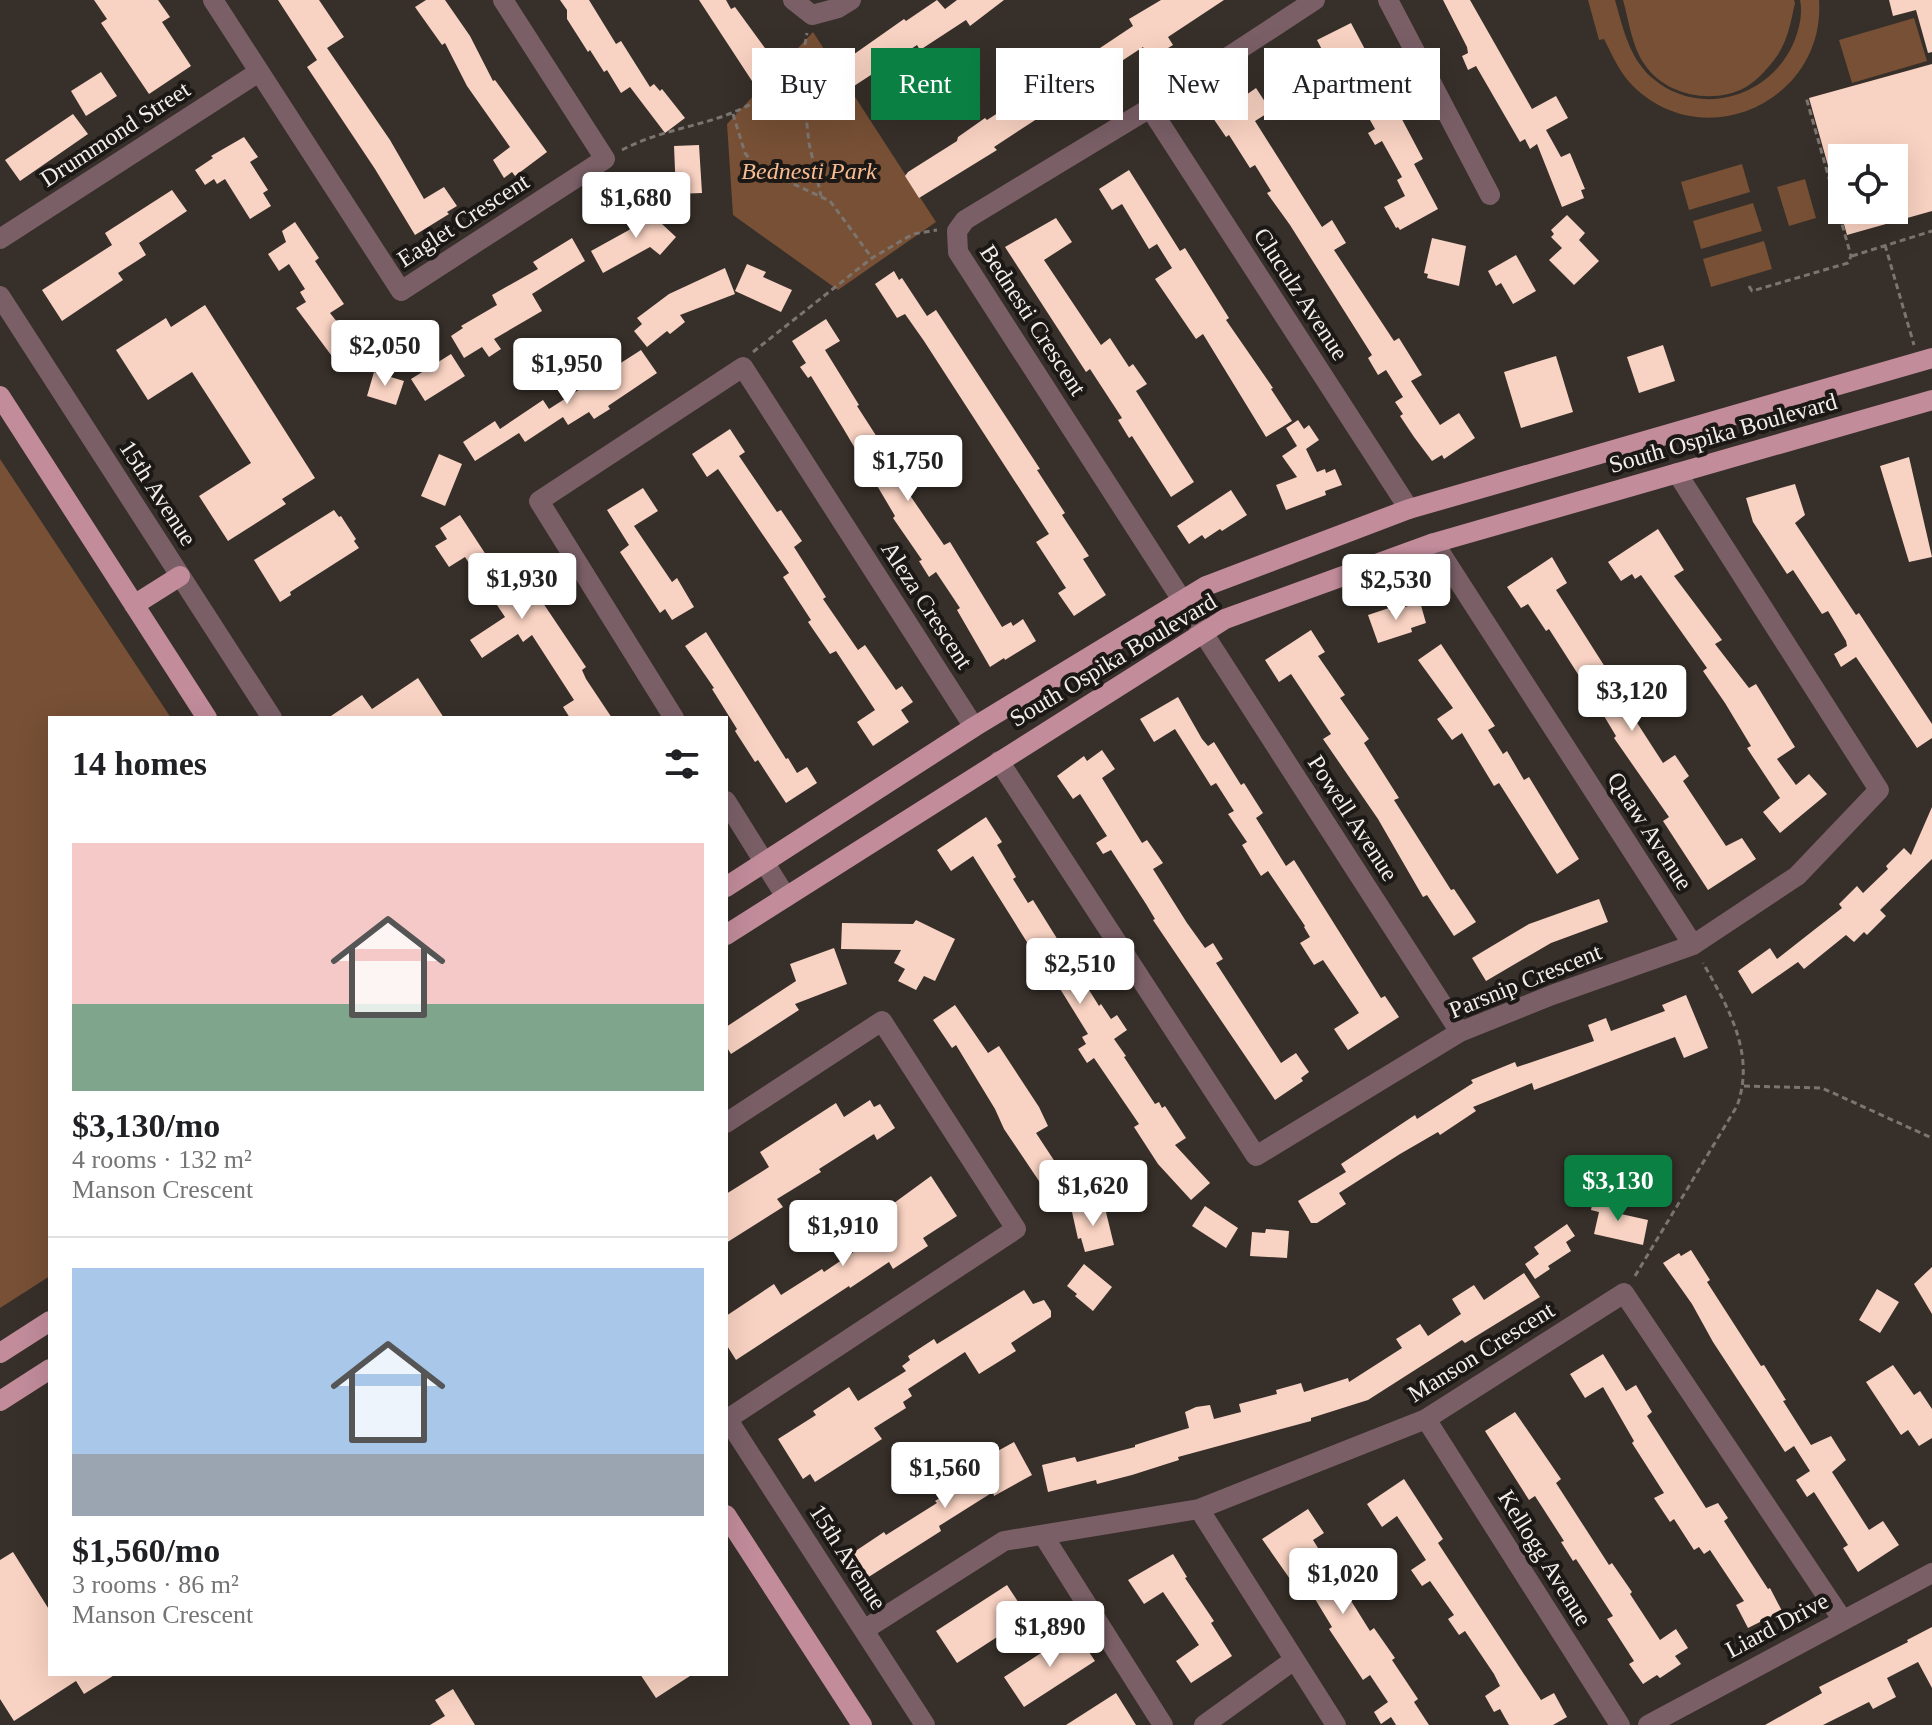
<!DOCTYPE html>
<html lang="en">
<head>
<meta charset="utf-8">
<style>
	body { margin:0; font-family:Georgia,serif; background:#f6f6f6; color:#202124; height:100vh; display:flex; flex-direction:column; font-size:30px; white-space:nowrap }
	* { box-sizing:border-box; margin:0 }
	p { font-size:26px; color:#757577 }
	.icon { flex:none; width:44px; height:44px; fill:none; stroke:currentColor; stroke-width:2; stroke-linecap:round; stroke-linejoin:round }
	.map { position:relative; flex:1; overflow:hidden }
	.panel { position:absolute; left:48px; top:716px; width:680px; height:960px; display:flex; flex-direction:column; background:#fff; border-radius:0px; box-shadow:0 8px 32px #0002 }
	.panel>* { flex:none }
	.banner { position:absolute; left:752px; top:48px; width:760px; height:72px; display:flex; gap:16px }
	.buttons { position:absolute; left:1828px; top:144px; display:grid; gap:16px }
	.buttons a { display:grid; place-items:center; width:80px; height:80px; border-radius:0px; background:#fff; box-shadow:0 8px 32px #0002; font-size:40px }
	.price { position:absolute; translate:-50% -68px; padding:0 18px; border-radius:8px; background:#fff; color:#222; font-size:26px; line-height:52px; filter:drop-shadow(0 2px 4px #0008) }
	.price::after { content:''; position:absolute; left:50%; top:48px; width:24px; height:18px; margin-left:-12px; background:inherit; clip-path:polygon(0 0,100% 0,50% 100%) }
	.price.current { background:#0b8043; color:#fff }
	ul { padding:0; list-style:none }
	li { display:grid; align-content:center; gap:16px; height:424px; padding:0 24px }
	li+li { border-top:2px solid #e0e0e0 }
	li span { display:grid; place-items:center; height:248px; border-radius:0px; color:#555 }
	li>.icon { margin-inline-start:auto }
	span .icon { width:144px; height:144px; fill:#fffc; stroke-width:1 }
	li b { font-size:34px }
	h2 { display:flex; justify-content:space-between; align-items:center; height:96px; padding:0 24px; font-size:34px }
	.chip { padding:0 28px; border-radius:0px; background:#fff; box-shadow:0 8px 32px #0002; font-size:28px; line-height:72px }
	.chip.current { background:#0b8043; color:#fff }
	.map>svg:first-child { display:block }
	.green { fill:#775035 }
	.building { fill:#f8d2c2 }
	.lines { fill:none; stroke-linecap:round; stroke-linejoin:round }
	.path { stroke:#7c756f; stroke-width:3; stroke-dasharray:6 4; stroke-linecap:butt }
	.minor { stroke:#7a5f67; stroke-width:20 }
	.major { stroke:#c28c9b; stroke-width:20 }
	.labels { text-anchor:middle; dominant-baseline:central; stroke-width:8; stroke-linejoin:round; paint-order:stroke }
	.street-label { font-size:24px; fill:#f3eeea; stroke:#1b1815 }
	.park-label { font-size:24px; font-style:italic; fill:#f8bc93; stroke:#1b1815 }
</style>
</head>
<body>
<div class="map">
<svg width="1932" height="1725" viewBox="0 0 1932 1725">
	<rect width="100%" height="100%" fill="#372f29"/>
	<!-- green -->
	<path class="green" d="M1588,0H1615C1623,28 1629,57 1651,77C1699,119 1770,98 1794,42C1799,29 1803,14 1800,0H1819C1826,100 1705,157 1633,86C1620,73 1612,55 1604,39L1599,40Z
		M1623,0H1794L1795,3C1791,21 1788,40 1777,56C1769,67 1758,80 1746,87C1714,105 1666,96 1645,65C1632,47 1629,21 1623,0Z
		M1914,18L1927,61L1852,83L1839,40Z
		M813,32L936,222L838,290L733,215L727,124Z
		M1742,164L1750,192L1689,210L1681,182Z
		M1805,179L1816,218L1789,226L1777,187Z
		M1753,203L1762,231L1701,249L1693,221Z
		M1764,241L1772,269L1711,287L1703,259Z
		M0,459L171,718H50V1276L0,1308Z"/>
	<!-- building -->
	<path class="building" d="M94,0H158L170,17L162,22L191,66L149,94L101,23L107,19Z
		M278,0H319L344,37L327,48L390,140L424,199L444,187L457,206L447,212L449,214L415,235L375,169L307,67L317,60Z
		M426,0H445L470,36L493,81L495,80L547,152L515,176L512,172L504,178L493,160L510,147L467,86L445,43L442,45L415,7Z
		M560,0H589L616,44L621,41L650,87L654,84L660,91L662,89L685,118L665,133L630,87L621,93L607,70L604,72L590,50L588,52L567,19V10Z
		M699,0H726L731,9L735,7L770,55L766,58L772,67L752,81Z
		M937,0L945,9L957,0H1004L970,26L966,20L920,50L917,45L854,86L840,64L904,19L906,21Z
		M1161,0H1224L1168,37L1173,45L1150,59L1143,47L1111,68L1117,76L1102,86L1094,75L1070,91L1072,94L1046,113L994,147L997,150L919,198L905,176L908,172L957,141L958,137L985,118L987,120L1015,102L1011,96L1028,85L1030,88L1075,57L1079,62L1133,26L1129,19Z
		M1443,0H1470L1532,109L1556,96L1568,118L1546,130L1561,157L1570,153L1585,189L1581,190L1584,198L1562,207L1537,144L1530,149L1525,139L1520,142L1476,66L1468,70L1462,56L1468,53L1467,47Z
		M1889,0H1932V52L1928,53L1916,10L1893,16Z
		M1351,23L1423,159L1414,164L1438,209L1400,230L1398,227L1396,228L1384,207L1405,196L1397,180L1402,177L1382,141L1375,145L1368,133L1375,129L1355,93L1347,98L1317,40Z
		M1291,59L1313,94L1297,103L1276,69Z
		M1932,64V211L1847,235L1840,210H1894V158H1842V201H1838L1809,98Z
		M101,72L117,96L86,116L71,91Z
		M1256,88L1271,111L1255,121L1322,227L1332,220L1346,243L1334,250L1394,341L1399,338L1422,375L1411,381L1440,425L1459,413L1475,438L1444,459L1442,455L1432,461L1414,437L1400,416L1403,414L1395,402L1403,397L1386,370L1378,375L1368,358L1372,355L1290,225L1267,193L1271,191L1255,165L1250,168L1229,135L1226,137L1213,118Z
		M73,114L88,134L20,181L5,160Z
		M244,137L258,157L250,162L268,190L263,193L271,206L250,219L225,179L217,184L214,179L205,185L195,170L213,158L211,156Z
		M699,145L702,193L676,194L674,146Z
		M1129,170L1180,251L1185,248L1229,318L1226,320L1273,388L1271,389L1292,421L1266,437L1203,334L1196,339L1155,279L1172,268L1157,244L1149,249L1122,204L1112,210L1099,189Z
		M172,190L187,211L139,243L146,255L118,273L123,280L62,321L42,290L112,245L105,233Z
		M649,206H655L668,217L662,224L676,237L660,255L650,247L603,273L591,251L629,230Z
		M1567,215L1585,233L1579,240L1599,261L1574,285L1549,260L1562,248L1551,237L1554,234L1551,230Z
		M1056,218L1072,242L1044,260L1101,345L1110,338L1129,367L1133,364L1147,384L1136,391L1194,482L1171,497L1132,436L1129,438L1118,420L1122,418L1090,369L1086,372L1005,247Z
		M295,222L319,258L315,261L344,304L330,313L360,351L340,367L296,308L306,302L300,292L305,289L289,264L279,271L268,254L286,242L282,231Z
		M572,238L585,261L532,294L542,311L494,339L501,349L489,357L482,347L464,358L451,336L463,328L461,326L497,305L492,295L538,269L533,262Z
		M1432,238L1466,246L1459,286L1427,278L1428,274L1424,273Z
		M1516,255L1536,291L1513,304L1501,283L1496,286L1488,271Z
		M747,264L766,272L763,277L792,290L781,312L735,291Z
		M725,268L735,294L680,315L685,322L670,334L667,331L647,347L634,331L642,324L637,318L669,294Z
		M894,271L899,280L902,278L927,316L936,310L1040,469L1037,470L1065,513L1062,515L1089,556L1083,559L1106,595L1074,616L1058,593L1066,588L1036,542L1049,534L924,341L905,314L897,318L875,284Z
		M205,305L315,478L282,499L286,504L228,541L199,496L251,463L192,372L148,400L116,350L166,318L171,327Z
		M826,319L840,341L825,350L859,405L857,406L895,465L907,458L921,482L907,491L944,545L950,542L1002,627L1011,622L1013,626L1023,619L1036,641L1005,660L1004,658L990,667L957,610L960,608L936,572L929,577L919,561L922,560L893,518L895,516L843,428L811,376L808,378L800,367L806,363L792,341Z
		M1663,345L1675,381L1639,393L1627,357Z
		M641,350L657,373L608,406L610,409L594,419L589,412L568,425L563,417L525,442L519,433L475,461L463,442L495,421L500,429L543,400L549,409Z
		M451,354L465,376L425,401L411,379Z
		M1556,356L1573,412L1521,428L1504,372Z
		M374,372L404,381L396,405L367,396Z
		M1298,420L1304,429L1309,425L1319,440L1306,449L1317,472L1325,469L1326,473L1335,469L1342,485L1325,491L1326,495L1286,510L1276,485L1297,477L1282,456L1297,446L1286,428Z
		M730,429L745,452L739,456L777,512L781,510L802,541L794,547L826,597L823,599L858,650L865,645L896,690L902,686L913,702L901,710L909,722L873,746L857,722L875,710L836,651L830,654L808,622L811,620L783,577L789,573L718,469L707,477L692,454Z
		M439,454L462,464L445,506L421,496Z
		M1909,457L1932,557L1909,562L1880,466Z
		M1795,484L1805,515L1795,523L1856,615L1859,613L1932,724V738L1917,748L1856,657L1841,667L1834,654L1847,646L1846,641L1828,611L1822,614L1793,570L1787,574L1753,522L1746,498Z
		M643,488L658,511L634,526L672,582L677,578L694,607L672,620L665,609L660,613L620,552L629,545L607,510Z
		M1231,490L1247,515L1222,531L1220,529L1205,539L1202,535L1189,544L1177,526Z
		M334,510L339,517L341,516L356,539L354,541L359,548L290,592L291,595L280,602L254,560Z
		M460,515L494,567L499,564L527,605L539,597L586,667L582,670L586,679L612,718H570L563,707L574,700L532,635L523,642L518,634L482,658L470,640L505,617L465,557L449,567L435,546L447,539L440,528Z
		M1658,529L1684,570L1674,576L1722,640L1715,644L1749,688L1756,684L1795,747L1777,759L1796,785L1809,774L1827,794L1780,833L1763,812L1780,798L1747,748L1751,746L1725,703L1703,671L1707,668L1641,575L1635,579L1632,574L1621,581L1608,562Z
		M1552,557L1567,583L1556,590L1635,714L1632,715L1663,763L1675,755L1689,776L1683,781L1726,846L1742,838L1756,859L1708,890L1663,821L1669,817L1614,738L1616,736L1592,696L1549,629L1546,631L1528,604L1521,608L1507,587Z
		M1420,602L1426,623L1411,628L1412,632L1378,643L1368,615L1389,608L1390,612Z
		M1311,630L1325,652L1318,656L1345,695L1340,698L1369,739L1364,743L1399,798L1394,800L1451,890L1454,889L1476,922L1454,936L1427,895L1423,897L1378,819L1323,739L1331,734L1291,674L1279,682L1265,660Z
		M706,632L786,759L788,758L797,773L807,767L817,783L786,803L758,760L755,762L735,731L737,729L712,689L714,688L685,646Z
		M1441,644L1495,726L1488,730L1503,754L1507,751L1524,780L1529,777L1579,859L1557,874L1499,783L1494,786L1462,733L1452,740L1437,719L1453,708L1418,660Z
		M418,678L444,718H328L362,695L372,709Z
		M1178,697L1202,739L1208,746L1214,742L1241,785L1244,783L1263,813L1256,818L1286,866L1294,860L1381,998L1385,996L1399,1017L1348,1050L1334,1029L1359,1013L1323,960L1314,965L1300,943L1310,937L1304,927L1305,926L1268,871L1261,876L1242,845L1247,842L1228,814L1234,811L1216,783L1211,786L1175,729L1154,742L1140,719Z
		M1102,750L1115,769L1102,778L1142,843L1147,840L1163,863L1153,869L1187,923L1205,948L1213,943L1223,959L1216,963L1281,1063L1296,1053L1309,1072L1301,1078L1303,1081L1275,1100L1153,920L1155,919L1146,904L1111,850L1103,854L1096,843L1107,836L1080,794L1073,799L1057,776L1084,756L1087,761Z
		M1932,807V859L1880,910L1886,916L1867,935L1864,932L1854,942L1846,935L1804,969L1798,962L1752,994L1738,971L1770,948L1777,959L1842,908L1839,904L1857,886L1863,893L1888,869L1886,866L1904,848L1911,855Z
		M986,817L1002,842L997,845L1016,877L1013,879L1028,903L1033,900L1099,1006L1101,1004L1111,1019L1117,1015L1127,1030L1114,1039L1126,1056L1124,1057L1155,1104L1159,1102L1162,1108L1165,1106L1186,1138L1175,1145L1210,1183L1191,1200L1158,1164L1134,1127L1139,1124L1094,1058L1087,1063L1078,1049L1086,1044L1082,1037L1088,1034L1033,945L1030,947L973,856L951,871L937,850Z
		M1599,899L1608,922L1551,943L1486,981L1472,958L1529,924Z
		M916,920L955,939L935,981L924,976L916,990L898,981L905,969L894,963L901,950L841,949L842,923L913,924Z
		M834,948L847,984L795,1004L799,1010L731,1054L726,1046V1027L796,981L790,964Z
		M1686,995L1708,1048L1684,1058L1675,1037L1534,1090L1532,1083L1473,1107L1476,1111L1440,1135L1438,1132L1400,1154L1339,1193L1346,1204L1317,1223H1311L1298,1201L1346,1172L1341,1164L1415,1115L1417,1119L1473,1083L1471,1080L1515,1062L1517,1067L1594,1041L1588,1025L1606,1018L1611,1031L1665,1011L1662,1005Z
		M955,1005L988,1053L999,1046L1039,1107L1048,1126L1036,1133L1063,1174L1043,1187L1004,1129L995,1109L956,1045L952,1048L933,1020Z
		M870,1100L874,1107L880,1104L895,1128L877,1140L874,1134L819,1169L821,1172L777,1199L783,1207L726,1243V1194L769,1167L760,1152L836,1103L844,1117Z
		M931,1176L957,1216L923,1238L928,1246L893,1269L889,1262L850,1288L849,1286L736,1360L726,1344V1316L774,1284L781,1295L822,1269L824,1272L873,1239L864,1225Z
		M1594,1196L1615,1200L1612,1212L1648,1220L1643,1245L1594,1234L1599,1212L1591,1210Z
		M1104,1204L1114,1245L1085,1252L1081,1238L1078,1239L1072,1212Z
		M1205,1206L1238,1228L1226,1248L1192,1226Z
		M1567,1224L1575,1236L1566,1242L1571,1251L1548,1266L1550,1269L1535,1279L1525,1264L1539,1254L1534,1247Z
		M1266,1229L1289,1231L1287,1258L1250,1256L1252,1232L1265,1233Z
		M1691,1250L1710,1280L1707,1282L1761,1366L1764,1365L1786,1400L1783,1401L1811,1445L1831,1436L1846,1460L1832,1472L1869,1530L1883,1521L1899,1545L1858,1572L1843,1548L1848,1545L1814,1492L1807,1497L1796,1480L1810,1471L1794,1446L1785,1452L1713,1342L1692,1304L1663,1263L1679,1253L1681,1256Z
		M1084,1264L1112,1287L1093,1311L1075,1296L1077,1294L1067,1286Z
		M1932,1267V1314L1914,1284Z
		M1524,1273L1540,1297L1465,1343L1462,1340L1368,1400L1311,1418V1421L1178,1457L1179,1460L1132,1475L1097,1484L1096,1480L1048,1492L1042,1465L1075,1457L1077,1462L1135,1447V1445L1182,1430L1189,1428L1185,1412L1196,1407L1210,1405L1214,1419L1241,1412L1239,1404L1277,1394L1276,1390L1301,1383L1304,1392L1348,1378L1349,1382L1402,1348L1396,1339L1420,1324L1428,1336L1461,1314L1452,1299L1474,1285L1484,1300Z
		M1877,1289L1899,1302L1880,1333L1859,1320Z
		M1024,1290L1033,1304L1044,1300L1051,1311V1317L1011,1343L1016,1351L979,1374L965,1352L908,1389L912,1396L903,1402L906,1408L874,1428L882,1439L815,1482L810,1474L803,1479L778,1439L816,1415L813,1411L849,1387L858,1401L906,1371L902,1366L910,1360L908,1356L934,1339L937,1344Z
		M1603,1354L1626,1391L1636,1385L1652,1412L1647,1416L1677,1463L1706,1508L1718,1503L1728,1518L1724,1521L1768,1589L1770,1588L1782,1611L1748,1628L1736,1605L1744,1601L1710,1550L1704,1554L1699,1547L1694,1550L1674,1519L1670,1522L1654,1498L1664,1493L1632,1443L1634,1441L1603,1387L1585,1398L1570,1374Z
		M1893,1365L1914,1395L1920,1391L1932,1409V1438L1919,1446L1908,1430L1901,1435L1866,1382Z
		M1515,1412L1561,1479L1556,1483L1609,1565L1612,1563L1632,1592L1630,1594L1660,1640L1676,1629L1688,1648L1675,1656L1681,1664L1660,1678L1657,1675L1643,1684L1629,1664L1634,1661L1607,1619L1613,1616L1576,1559L1573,1561L1561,1542L1564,1541L1535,1496L1529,1500L1485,1431Z
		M1014,1442L1032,1475L994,1496L993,1492L939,1526L941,1531L867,1578L851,1554L884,1532L886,1535L937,1503L935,1501L981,1472L976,1463Z
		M1404,1479L1443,1539L1438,1543L1541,1700L1554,1693L1567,1717L1553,1725H1509L1500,1709L1494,1712L1485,1696L1500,1686L1494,1674L1465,1631L1459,1635L1448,1619L1454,1615L1430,1581L1422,1586L1411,1570L1426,1560L1397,1516L1382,1527L1367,1504Z
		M1308,1509L1324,1533L1313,1540L1370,1631L1374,1628L1395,1658L1392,1660L1418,1699L1414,1702L1429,1725H1396L1391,1717L1381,1724L1374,1712L1388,1702L1370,1675L1363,1680L1329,1629L1332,1627L1312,1594L1304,1599L1262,1539Z
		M13,1552L50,1611V1674H116L84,1694L76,1681L14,1721L0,1699V1560Z
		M1173,1554L1187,1577L1185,1578L1214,1621L1211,1623L1232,1656L1191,1683L1176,1661L1199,1645L1163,1592L1144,1604L1128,1580Z
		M1007,1585L1028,1617L957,1663L936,1631Z
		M1932,1627V1688L1918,1662L1887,1678L1896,1697L1873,1709L1869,1702L1823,1725H1765L1822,1693L1819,1687L1908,1642L1907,1640Z
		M1075,1631L1095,1661L1024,1707L1004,1677Z
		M640,1674H693L656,1698Z
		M453,1689L475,1725H430L445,1716L435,1700Z
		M1116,1693L1136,1725H1066Z"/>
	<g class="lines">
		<!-- path -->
		<path class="path" d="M800,63L809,143L821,196
			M733,114L745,153L755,166L830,201L872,258
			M622,150C677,121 731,128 782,82C787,76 795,70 799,64C804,56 805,43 807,33
			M1885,245L1914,345
			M1852,256L1932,231
			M1749,286L1752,291L1848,263L1851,256L1806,97
			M753,352L872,258L913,234L937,230
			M1744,1086L1822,1088L1932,1138
			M1635,1276L1737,1106C1756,1054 1728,1007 1703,963"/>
		<!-- minor -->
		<path class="minor" d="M213,0L401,291L605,159L503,0
			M793,0L812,15L838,8L851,0
			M1315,0L1150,108L965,220L957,231L958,252L1460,1032
			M1388,0L1490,195
			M1150,108L1409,509
			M0,239L259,72
			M0,296L272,718
			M1434,543L1693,945
			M674,718L539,501L743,367L974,727
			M999,761L1256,1156L1460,1032L1552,995L1693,945L1797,876L1879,790L1677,473
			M726,801L786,897
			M726,1123L882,1021L1016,1229L726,1420
			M726,1417L925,1725
			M1426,1419L1620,1725
			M1199,1509L1336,1725
			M1043,1535L1163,1725
			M864,1630L1004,1541L1199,1509L1426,1419L1624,1293L1842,1619
			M1204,1725L1294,1660
			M1648,1725L1932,1573"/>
		<!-- major -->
		<path class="major" d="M0,396L207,718
			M134,605L180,576
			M726,887L974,727L1206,586L1409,509L1932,358
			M726,935L1225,619L1434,543L1932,400
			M0,1353L50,1321
			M0,1401L50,1369
			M726,1515L862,1725"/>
	</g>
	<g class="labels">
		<!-- street labels -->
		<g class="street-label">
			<text transform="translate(115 134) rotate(-33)">Drummond Street</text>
			<text transform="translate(463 220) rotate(-33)">Eaglet Crescent</text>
			<text transform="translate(1301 294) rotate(57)">Cluculz Avenue</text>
			<text transform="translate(1033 320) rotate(57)">Bednesti Crescent</text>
			<text transform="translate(1723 433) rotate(-16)">South Ospika Boulevard</text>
			<text transform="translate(158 493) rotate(57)">15th Avenue</text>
			<text transform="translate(927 605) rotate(57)">Aleza Crescent</text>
			<text transform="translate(1113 660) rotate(-31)">South Ospika Boulevard</text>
			<text transform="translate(1353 818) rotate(57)">Powell Avenue</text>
			<text transform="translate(1650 831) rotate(57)">Quaw Avenue</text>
			<text transform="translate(1525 981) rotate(-22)">Parsnip Crescent</text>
			<text transform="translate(1481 1352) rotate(-32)">Manson Crescent</text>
			<text transform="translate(848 1557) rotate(57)">15th Avenue</text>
			<text transform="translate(1545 1558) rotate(58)">Kellogg Avenue</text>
			<text transform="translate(1777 1625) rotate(-28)">Liard Drive</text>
		</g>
		<!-- park labels -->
		<g class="park-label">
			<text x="809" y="171">Bednesti Park</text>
		</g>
	</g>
</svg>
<div class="buttons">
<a><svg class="icon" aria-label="locate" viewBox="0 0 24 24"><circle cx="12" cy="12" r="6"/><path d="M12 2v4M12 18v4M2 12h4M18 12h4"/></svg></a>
</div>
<b class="price" style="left:636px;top:240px">$1,680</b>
<b class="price" style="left:385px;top:388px">$2,050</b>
<b class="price" style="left:567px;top:406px">$1,950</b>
<b class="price" style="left:908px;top:503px">$1,750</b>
<b class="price" style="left:522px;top:621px">$1,930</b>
<b class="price" style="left:1396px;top:622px">$2,530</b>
<b class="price" style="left:1632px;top:733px">$3,120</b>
<b class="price" style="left:1080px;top:1006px">$2,510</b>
<b class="price current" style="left:1618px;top:1223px">$3,130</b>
<b class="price" style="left:1093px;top:1228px">$1,620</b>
<b class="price" style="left:843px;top:1268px">$1,910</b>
<b class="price" style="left:945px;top:1510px">$1,560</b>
<b class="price" style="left:1343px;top:1616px">$1,020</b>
<b class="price" style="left:1050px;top:1669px">$1,890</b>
<div class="banner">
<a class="chip">Buy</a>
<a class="chip current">Rent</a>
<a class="chip">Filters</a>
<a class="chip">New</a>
<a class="chip">Apartment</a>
</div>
<section class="panel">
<h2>14 homes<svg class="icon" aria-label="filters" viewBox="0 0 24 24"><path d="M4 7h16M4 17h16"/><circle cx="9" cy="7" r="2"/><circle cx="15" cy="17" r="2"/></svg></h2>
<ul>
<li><span style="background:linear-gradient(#f6c9c9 65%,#7fa58c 0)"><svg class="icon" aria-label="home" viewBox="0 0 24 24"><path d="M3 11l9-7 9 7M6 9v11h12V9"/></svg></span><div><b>$3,130/mo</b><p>4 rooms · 132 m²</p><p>Manson Crescent</p></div></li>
<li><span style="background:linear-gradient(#a9c7e8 75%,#9aa5b1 0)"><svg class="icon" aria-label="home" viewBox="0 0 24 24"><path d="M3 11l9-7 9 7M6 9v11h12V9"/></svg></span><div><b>$1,560/mo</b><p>3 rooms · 86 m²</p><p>Manson Crescent</p></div></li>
</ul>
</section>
</div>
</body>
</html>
